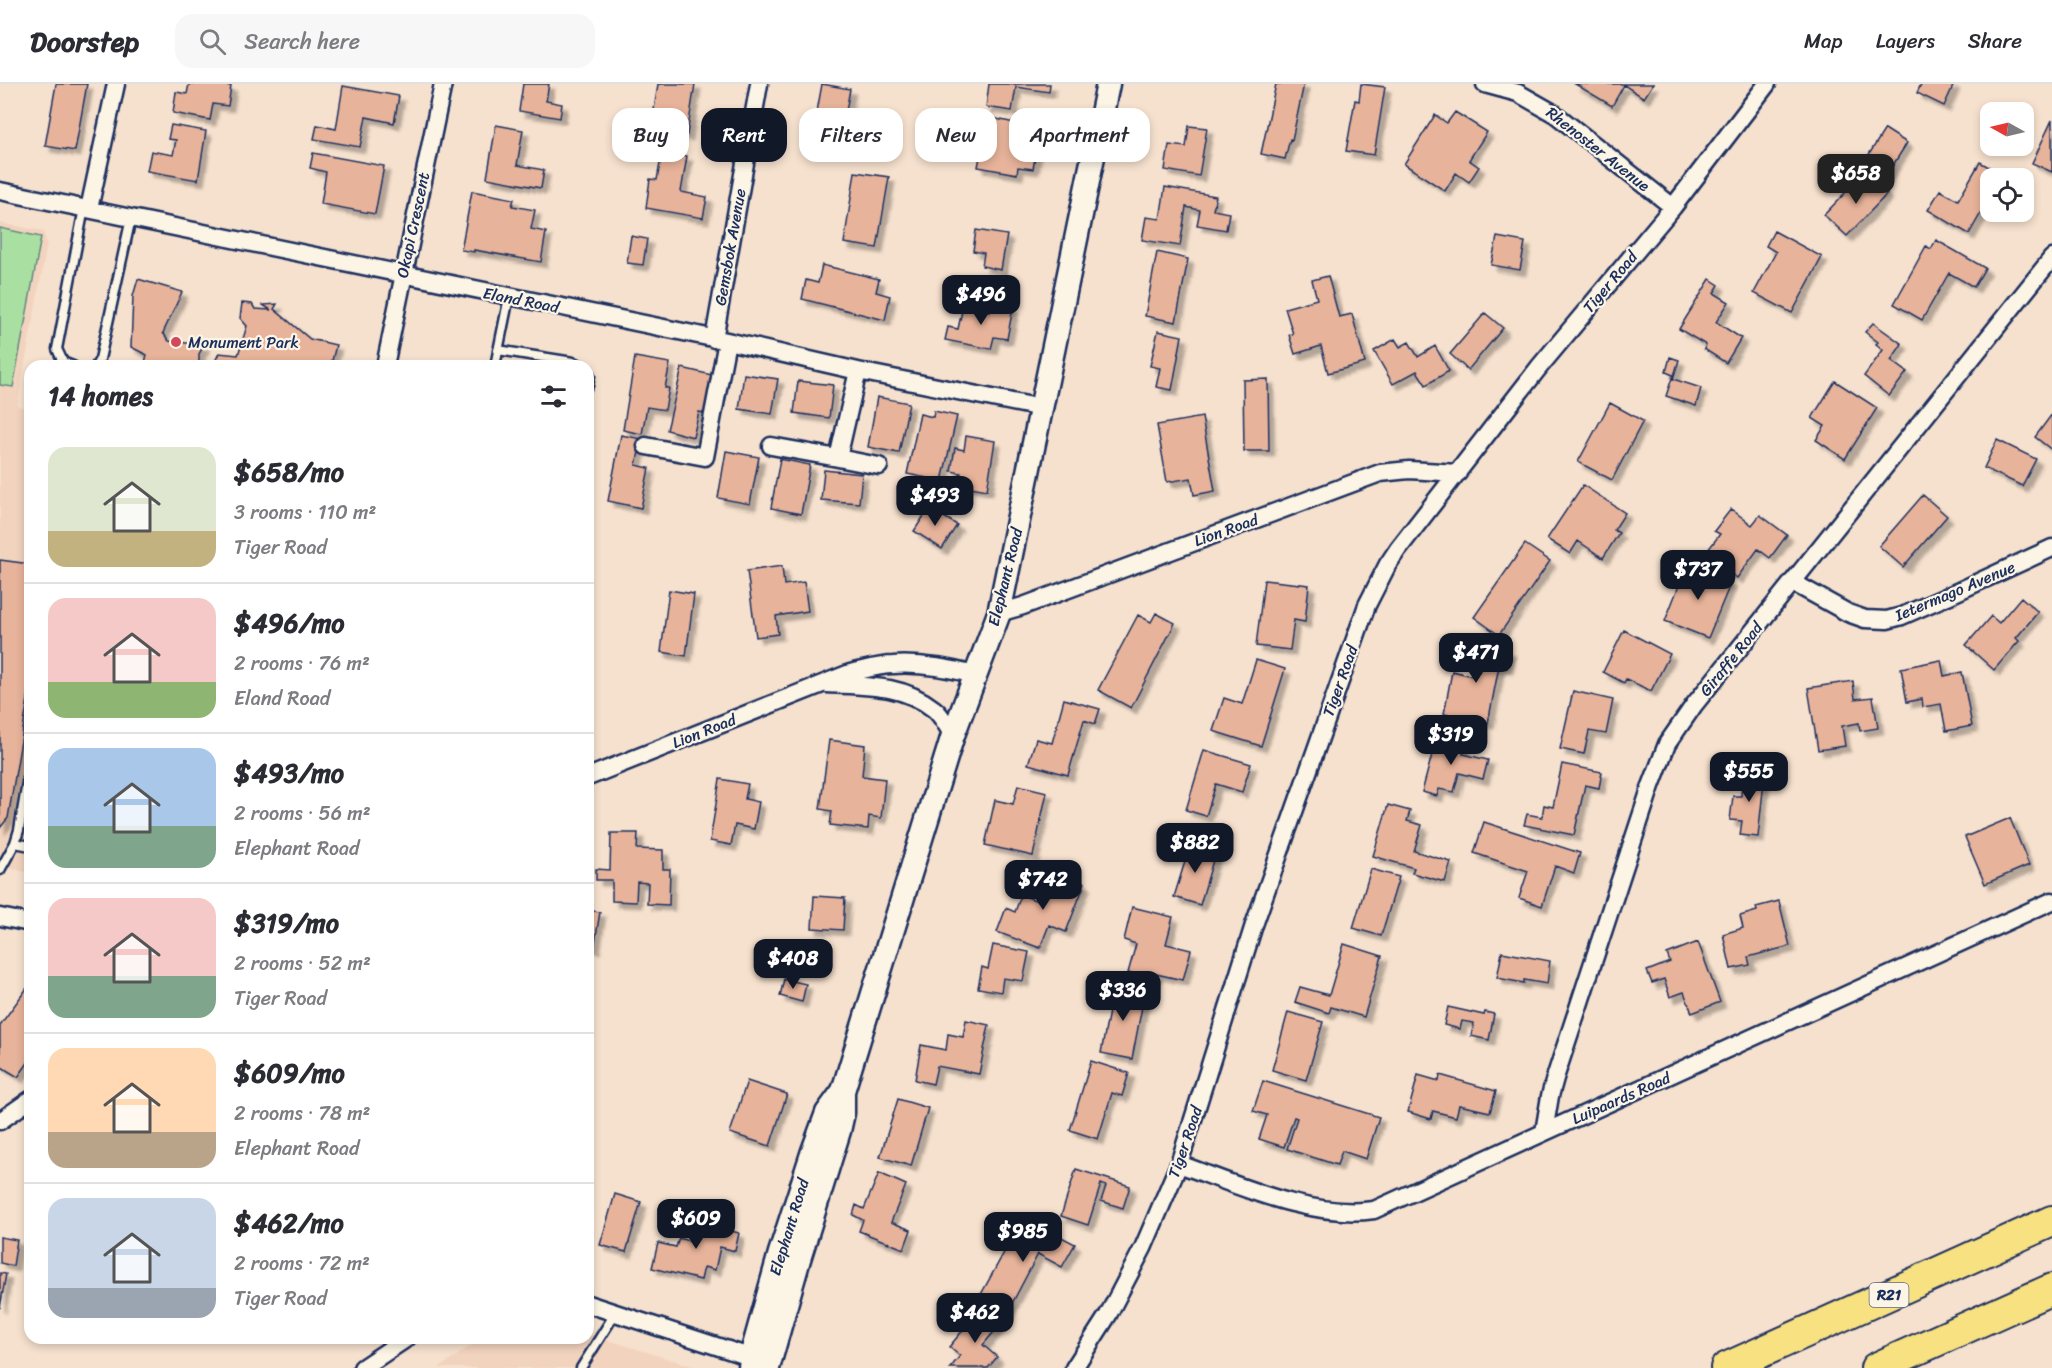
<!DOCTYPE html>
<html lang="en">
<head>
<meta charset="utf-8">
<style>
	body { margin:0; font-family:Sriracha,sans-serif; background:#f7f7f7; color:#2b2b33; height:100vh; display:flex; flex-direction:column; font-size:22px; white-space:nowrap }
	* { box-sizing:border-box; margin:0 }
	p { font-size:20px; color:#7c7c81 }
	.icon { flex:none; width:33px; height:33px; fill:none; stroke:currentColor; stroke-width:2; stroke-linecap:round; stroke-linejoin:round }
	.map { position:relative; flex:1; overflow:hidden }
	.sheet { position:absolute; left:24px; top:276px; width:570px; height:984px; display:flex; flex-direction:column; background:#fff; border-radius:18px; box-shadow:0 3px 9px #0003 }
	.sheet>* { flex:none }
	.hud { position:absolute; left:612px; top:24px; width:570px; height:54px; display:flex; gap:12px }
	.needle { width:39px; rotate:278deg }
	.fabs { position:absolute; left:1980px; top:18px; display:grid; gap:12px }
	.fabs a { display:grid; place-items:center; width:54px; height:54px; border-radius:12px; background:#fff; box-shadow:0 3px 9px #0003; font-size:30px }
	.price { position:absolute; translate:-50% -51px; padding:0 14px; border-radius:12px; background:#111827; color:#fff; font-size:20px; line-height:39px; filter:drop-shadow(0 2px 3px #0008) }
	.price::after { content:''; position:absolute; left:50%; top:36px; width:18px; height:14px; margin-left:-9px; background:inherit; clip-path:polygon(0 0,100% 0,50% 100%) }
	.price.selected { background:#222; color:#fff }
	ul { padding:0; list-style:none }
	li { display:flex; align-items:center; gap:18px; height:150px; padding:0 24px }
	li+li { border-top:2px solid #e1e1e2 }
	li span { display:grid; place-items:center; flex:none; width:168px; height:120px; border-radius:18px; color:#555 }
	li>.icon { margin-inline-start:auto }
	span .icon { width:72px; height:72px; fill:#fffc; stroke-width:1 }
	li b { font-size:26px }
	h2 { display:flex; justify-content:space-between; align-items:center; height:72px; padding:0 24px; font-size:26px }
	.pill { padding:0 21px; border-radius:18px; background:#fff; box-shadow:0 3px 9px #0003; font-size:21px; line-height:54px }
	.pill.selected { background:#111827; color:#fff }
	header { display:flex; align-items:center; gap:36px; box-sizing:border-box; height:84px; padding:0 30px; background:#fff; border-bottom:2px solid #e1e1e2 }
	header strong { font-size:28px }
	nav { display:flex; gap:33px; margin-inline-start:auto; font-size:21px }
	.search { width:420px; height:54px; background:#f7f7f7; display:flex; align-items:center; gap:15px; box-sizing:border-box; padding:0 21px; border-radius:18px; color:#7c7c81; font-size:22px }
	.map>svg:first-child { display:block }
	.built { fill:#f2d3be }
	.grass { fill:#aadfa2; stroke:#628780; stroke-width:1.5 }
	.building { fill:#e7b39a; stroke:#1b2f5e; stroke-width:1.5; filter:url(#shadow) }
	.lines { fill:none; stroke-linecap:round; stroke-linejoin:round }
	.lane-casing { stroke:#1b2f5e; stroke-width:13 }
	.street-casing { stroke:#1b2f5e; stroke-width:21 }
	.secondary-casing { stroke:#1b2f5e; stroke-width:27 }
	.highway-casing { stroke:#1b2f5e; stroke-width:34 }
	.lane { stroke:#fcf5e5; stroke-width:8 }
	.street { stroke:#fcf5e5; stroke-width:16 }
	.secondary { stroke:#fcf5e5; stroke-width:22 }
	.highway { stroke:#f8e181; stroke-width:30 }
	.poi-dot { fill:#d1495b; stroke:#fcf5e5; stroke-width:2 }
	.labels { text-anchor:middle; dominant-baseline:central; stroke-width:4.5; stroke-linejoin:round; paint-order:stroke }
	.shield { fill:#fcf5e5; stroke:#5e6a86; stroke-width:1.5 }
	.shield-label { font-size:15px; font-weight:bold; fill:#1b2f5e }
	.street-label { font-size:16px; fill:#1b2f5e; stroke:#fcf5e5 }
	.poi-label { font-size:16px; fill:#1b2f5e; stroke:#fcf5e5; text-anchor:start }
</style>
</head>
<body>
<header>
<strong>Doorstep</strong>
<div class="search"><svg class="icon" aria-label="search" viewBox="0 0 24 24"><circle cx="10" cy="10" r="6"/><path d="M15 15l6 6"/></svg>Search here</div>
<nav><a>Map</a><a>Layers</a><a>Share</a></nav>
</header>
<div class="map">
<svg width="2052" height="1284" viewBox="0 0 2052 1284">
	<defs>
		<filter id="shadow"><feDropShadow dx="5.5" dy="5.5" stdDeviation="1.5" flood-color="#0004"/></filter>
	</defs>
	<rect width="100%" height="100%" fill="#f6e1ce"/>
	<filter id="ink" filterUnits="userSpaceOnUse"><feTurbulence type="fractalNoise" baseFrequency=".0167" numOctaves="2"/><feDisplacementMap in="SourceGraphic" scale="12" xChannelSelector="R" yChannelSelector="G"/><feConvolveMatrix kernelMatrix="1 2 1 2 8 2 1 2 1" color-interpolation-filters="sRGB"/></filter>
	<g filter="url(#ink)">
		<!-- built -->
		<path class="built" d="M0,139L43,147L47,160L17,322L30,325V789L0,782Z
			M588,1250L698,1284H439L482,1254H588Z"/>
		<!-- grass -->
		<path class="grass" d="M0,144L41,153L13,303L0,301Z"/>
		<!-- building -->
		<path class="building" d="M56,0H87L75,67L45,62Z
			M189,0H219L231,2L228,22L213,20L210,36L173,29L176,8L187,10Z
			M523,0H549L546,17L562,20L560,34L519,27Z
			M658,0H695L687,51L651,45Z
			M822,0L850,5L840,60L812,55Z
			M989,0H1050L1049,8L1016,3L1012,27L986,23Z
			M1276,0H1304L1292,56L1290,55L1285,75L1261,70Z
			M1361,0L1385,3L1374,71L1346,67L1355,16L1359,17Z
			M1575,0H1653L1644,14L1624,1L1612,22Z
			M1921,0H1954L1944,22L1917,9Z
			M343,2L399,12L394,39L366,33L360,63L314,55L317,41L336,45Z
			M1455,28L1487,48L1469,76L1479,83L1469,98L1456,89L1445,107L1404,80L1435,31L1447,39Z
			M988,33L1019,40L1018,47L1039,51L1033,85L1018,83L1017,90L978,83Z
			M2052,36V88L2032,79Z
			M171,41L206,47L198,96L147,87L151,67L173,71L176,56L168,55Z
			M496,41L523,46L517,81L544,86L541,104L487,94Z
			M1189,42L1207,44L1199,92L1165,86L1169,61L1186,63Z
			M1885,45L1907,59L1883,97L1861,83Z
			M662,68L687,72L681,108L707,113L703,134L646,124L650,95L657,96Z
			M313,69L384,82L375,130L321,120L326,88L310,84Z
			M1980,78L2003,91L2001,94H1990V113L1969,150L1928,126L1940,106L1958,116Z
			M855,88L889,93L877,164L844,159Z
			M1864,89L1887,110L1847,152L1824,131Z
			M1165,103L1216,112L1213,126L1229,129L1226,146L1197,141L1200,126L1186,123L1180,162L1142,156L1146,133L1160,135Z
			M472,107L514,115L512,122L535,126L531,145L546,148L541,178L474,166V168L461,166Z
			M976,146L1007,151L1001,186L982,182L984,169L973,167Z
			M1774,147L1822,173L1792,229L1754,209L1776,168L1766,162Z
			M631,152L647,155L643,181L627,179Z
			M1497,153L1525,158L1520,186L1491,181Z
			M1936,156L1985,184L1974,203L1949,189L1922,236L1894,220L1926,162L1931,165Z
			M1157,168L1188,175L1176,238L1145,232Z
			M822,181L879,195L876,208L890,212L885,236L802,215L806,196L818,199Z
			M1328,192L1339,233L1352,230L1365,279L1328,289L1321,262L1295,270L1289,251L1293,250L1285,224L1317,215L1312,196Z
			M138,195L182,208L163,249L169,257L204,261L199,270V279L202,282H144L147,271L131,263L133,212Z
			M1710,195L1719,201L1714,209L1729,218L1716,238L1741,254L1726,279L1704,265L1706,261L1679,245Z
			M242,219L252,220L255,225L271,226L263,221L277,220L274,225L310,255L336,261L331,281L213,282L219,269L238,271L247,242L240,234Z
			M991,220L1013,224L1007,255L994,253L991,265L945,256L948,243L958,245L963,222L990,227Z
			M1485,229L1503,244L1468,286L1450,270Z
			M1873,239L1902,260L1891,276L1907,288L1889,312L1864,292L1883,266L1876,260L1878,258L1865,248Z
			M1158,247L1182,252L1172,306L1156,303L1160,284L1150,282Z
			M1395,255L1400,263L1409,258L1418,273L1435,262L1449,287L1426,301L1417,287L1393,300L1374,267Z
			M635,273L670,279L665,304H669L665,326L647,323L642,350L623,346Z
			M1670,273L1679,276L1673,295L1701,304L1696,322L1666,312L1673,291L1666,288Z
			M682,284L716,292L707,330L699,328L693,353L667,346Z
			M744,290L778,295L772,330L739,325Z
			M1268,295L1269,367H1244L1243,296Z
			M798,297L833,301L829,334L794,329Z
			M1835,297L1877,324L1845,375L1816,356L1825,342L1812,334Z
			M877,313L909,319L899,369L868,363Z
			M1610,319L1643,337L1612,396L1578,378Z
			M934,327L957,332L942,397L907,390L920,330L933,333Z
			M2052,330V366L2035,353Z
			M1202,333L1215,407L1194,411L1191,394L1167,398L1157,341Z
			M621,351L642,355L636,381L649,384L641,424L608,417Z
			M966,352L995,357L987,406L959,401L961,389L951,387L955,364L964,366Z
			M1997,356L2036,375L2022,402L1984,384Z
			M726,367L759,373L750,420L718,414Z
			M780,375L810,381L801,430L771,424Z
			M824,386L862,390L859,419L821,416Z
			M1583,401L1625,429L1614,446L1619,449L1603,474L1578,457L1570,470L1547,455Z
			M1923,411L1947,432L1903,483L1879,462Z
			M922,419L957,441L942,465L914,447L924,432L917,428Z
			M1731,425L1752,441L1760,431L1787,451L1770,474L1758,465L1737,494L1705,470L1720,450L1714,447Z
			M1525,460L1550,477L1499,551L1474,533Z
			M0,476L30,480V521L27,533H30V603L8,734L0,744Z
			M1687,481L1731,498L1708,554L1665,537Z
			M782,482L784,501L804,498L808,527L776,532L778,550L756,553L747,487Z
			M1264,496L1309,501L1305,538L1294,536L1290,566L1256,562Z
			M669,506L694,510L686,572L661,568Z
			M2021,513L2038,528L2016,554L2019,557L1994,586L1966,561L1991,532L1999,539Z
			M1156,529L1175,539L1131,624L1098,606L1138,531L1151,538Z
			M1624,546L1670,570L1651,607L1626,595L1624,599L1603,588Z
			M1467,558L1510,567L1507,584L1499,582L1488,639L1444,630L1452,587L1473,592L1477,573L1465,571Z
			M1256,576L1285,585L1261,662L1213,647L1224,614L1242,620Z
			M1941,576L1944,592L1962,588L1972,642L1946,647L1941,620L1923,623L1922,615L1907,618L1901,584Z
			M1853,597L1855,615L1873,613L1878,644L1860,647L1859,639L1842,642L1845,662L1818,666L1808,604Z
			M1573,607L1613,616L1606,650L1589,647L1584,670L1560,665Z
			M1064,615L1100,625L1095,640L1084,636L1068,691L1028,680L1036,655L1052,659Z
			M1437,652L1466,660L1463,670L1488,676L1483,695L1459,689L1454,708L1439,705L1437,712L1422,708Z
			M829,656L865,661L862,692L885,695L881,734L869,732L868,745L830,741L832,727L820,725Z
			M1204,666L1251,680L1242,708L1216,700L1206,732L1186,726Z
			M1562,680L1602,688L1599,704L1585,701L1574,751L1524,741L1527,730L1542,733L1544,721L1553,723Z
			M1743,686L1765,688L1758,753L1740,751L1742,737L1730,736L1733,712H1741Z
			M720,695L748,700L745,715L759,718L754,745L735,741L731,761L710,757Z
			M1018,701L1047,708L1033,772L985,761L995,716L1013,720Z
			M1388,721L1410,727L1407,737L1422,741L1414,767L1451,778L1445,798L1412,789L1414,784L1373,772Z
			M2010,734L2029,781L1985,800L1965,753Z
			M1484,738L1580,769L1574,789L1555,782L1542,822L1519,814L1528,787L1474,769Z
			M611,749H638L637,765L663,766V785H670L669,821L647,820L648,799L637,798L636,818L612,817V796H596V785L610,786Z
			M1191,758L1216,766L1200,821L1174,813Z
			M1371,785L1399,793L1381,852L1353,844Z
			M1049,786L1085,799L1066,848L1049,841L1040,864L997,848L1006,824L1015,828L1021,811L1038,817Z
			M814,812L845,814L843,846L812,844Z
			M1779,817L1790,862L1748,873L1750,881L1731,885L1723,850L1743,844L1740,832L1757,827L1756,823Z
			M1132,823L1173,833L1166,860L1191,866L1183,896L1156,890L1155,896L1128,889L1136,860L1124,856Z
			M588,826L600,828L594,864L588,863Z
			M1698,858L1720,918L1692,929L1684,908L1670,913L1664,895L1652,899L1647,887L1670,878L1667,870Z
			M1344,860L1382,872L1364,933L1331,923L1329,929L1295,918L1300,903L1329,911Z
			M993,861L1029,868L1023,897L1003,894L1001,908L978,904L982,883L988,885Z
			M1502,868L1550,877L1547,900L1524,896V899L1497,894Z
			M784,895L806,900L802,918L780,912Z
			M30,900V976L18,993L0,982V941Z
			M1114,901L1145,907L1132,975L1101,969Z
			M1448,923L1484,931L1485,928L1494,930L1489,956L1471,952L1474,939L1462,937L1460,945L1444,941Z
			M1288,928L1323,938L1306,996L1272,986Z
			M966,936L989,941L979,990L937,982L933,1000L915,996L921,961L946,966L948,950L963,953Z
			M1091,977L1129,989L1122,1012L1112,1009L1098,1055L1070,1046Z
			M1418,991L1439,997L1440,991L1496,1007L1490,1028L1459,1021L1456,1033L1433,1027L1431,1035L1408,1028Z
			M747,997L787,1010L770,1062L730,1049Z
			M1263,997L1379,1033L1366,1075L1342,1067L1337,1081L1287,1065L1297,1034L1294,1033L1284,1063L1259,1055L1267,1031L1253,1027Z
			M898,1015L928,1024L911,1082L880,1073Z
			M1076,1085L1130,1102L1123,1124L1101,1117L1106,1102L1101,1100L1088,1141L1061,1132Z
			M879,1089L906,1101L891,1138L911,1146L904,1165L859,1147L863,1136L853,1131L856,1121L864,1125Z
			M615,1110L641,1118L626,1168L600,1161Z
			M698,1131L722,1137L720,1144L739,1149L735,1167L720,1163L715,1186L704,1183L701,1196L652,1184L658,1159L676,1163L679,1154L692,1158Z
			M1033,1138L1075,1160L1062,1183L1038,1170L1007,1229L979,1214L1018,1143L1028,1148Z
			M0,1153L17,1156L13,1182L0,1179Z
			M0,1189L6,1190L0,1224Z
			M979,1227L998,1243L983,1261L997,1273L988,1284H950L960,1272L949,1263Z"/>
		<g class="lines">
			<!-- lane casing -->
			<g class="lane-casing">
				<path id="lane" d="M498,266L573,278L583,282
					M73,282L63,278L57,265L84,124
					M96,282L100,275L131,134
					M495,282L509,213
					M588,286L590,292L588,302
					M15,759L30,762
					M0,786L15,759L19,746L30,680
					M581,1284L616,1228"/>
			</g>
			<!-- street casing -->
			<g class="street-casing">
				<path id="street" d="M1485,0L1518,9L1555,30L1673,123
					M0,107L727,257L858,287L1042,324
					M89,125L116,0
					M714,255L759,0
					M385,282L443,0
					M646,362L705,373L727,257
					M771,362L838,374L858,287
					M838,374L879,382
					M1792,498L1848,529L1865,535L1887,536L1902,532L1950,511L2052,464
					M999,529L1023,522L1380,389L1409,386L1458,389
					M827,600C865,602 903,600 934,625C942,631 947,643 953,651
					M588,693L850,589C864,586 879,581 893,581C921,579 948,584 975,591
					M0,833L30,839
					M0,1037L30,1016
					M1544,1048L1550,1012L1555,994L1651,702L1667,660L1694,621L2052,174
					M1179,1080C1238,1101 1311,1135 1374,1126L2052,817
					M588,1220L762,1277
					M362,1284L407,1254
					M1074,1284L1108,1231L1143,1164L1179,1080L1254,841L1367,521L1388,480L1398,465L1540,282L1673,123L1767,0"/>
			</g>
			<!-- secondary casing -->
			<g class="secondary-casing">
				<path id="secondary" d="M750,1284L751,1273L780,1169L813,1067L827,1029L843,1007L953,651L999,529L1108,0
					M768,1284L799,1175L839,1047L843,1029V1007"/>
			</g>
			<!-- highway casing -->
			<g class="highway-casing">
				<path id="highway" d="M1726,1284L2052,1137
					M1876,1284L2052,1205"/>
			</g>
			<!-- lane -->
			<use href="#lane" class="lane"/>
			<!-- street -->
			<use href="#street" class="street"/>
			<!-- secondary -->
			<use href="#secondary" class="secondary"/>
			<!-- highway -->
			<use href="#highway" class="highway"/>
		</g>
	</g>
	<!-- markers -->
	<circle class="poi-dot" cx="176" cy="258" r="6"/>
	<g class="labels">
		<!-- shield labels -->
		<rect class="shield" x="1869.5" y="1199" width="39" height="24" rx="4.5"/>
		<g class="shield-label">
			<text x="1889" y="1211">R21</text>
		</g>
		<!-- street labels -->
		<g class="street-label">
			<text transform="translate(1598 65) rotate(38)">Rhenoster Avenue</text>
			<text transform="translate(413 141) rotate(-78)">Okapi Crescent</text>
			<text transform="translate(730 163) rotate(-80)">Gemsbok Avenue</text>
			<text transform="translate(1610 198) rotate(-50)">Tiger Road</text>
			<text transform="translate(521 216) rotate(11)">Eland Road</text>
			<text transform="translate(1226 446) rotate(-20)">Lion Road</text>
			<text transform="translate(1005 493) rotate(-76)">Elephant Road</text>
			<text transform="translate(1955 507) rotate(-23)">Ietermago Avenue</text>
			<text transform="translate(1731 575) rotate(-51)">Giraffe Road</text>
			<text transform="translate(1340 597) rotate(-70)">Tiger Road</text>
			<text transform="translate(704 647) rotate(-22)">Lion Road</text>
			<text transform="translate(1621 1014) rotate(-24)">Luipaards Road</text>
			<text transform="translate(1185 1058) rotate(-71)">Tiger Road</text>
			<text transform="translate(789 1143) rotate(-73)">Elephant Road</text>
		</g>
		<!-- poi labels -->
		<g class="poi-label">
			<text x="188" y="258">Monument Park</text>
		</g>
	</g>
</svg>
<div class="fabs">
<a><svg class="needle" viewBox="-14 -14 28 28"><path d="M0-13l5 13h-10z" fill="#e53935"/><path d="M0 13l5-13h-10z" fill="#7c7c81"/></svg></a>
<a><svg class="icon" aria-label="locate" viewBox="0 0 24 24"><circle cx="12" cy="12" r="6"/><path d="M12 2v4M12 18v4M2 12h4M18 12h4"/></svg></a>
</div>
<b class="price selected" style="left:1856px;top:121px">$658</b>
<b class="price" style="left:981px;top:242px">$496</b>
<b class="price" style="left:935px;top:443px">$493</b>
<b class="price" style="left:1698px;top:517px">$737</b>
<b class="price" style="left:1476px;top:600px">$471</b>
<b class="price" style="left:1451px;top:682px">$319</b>
<b class="price" style="left:1749px;top:719px">$555</b>
<b class="price" style="left:1195px;top:790px">$882</b>
<b class="price" style="left:1043px;top:827px">$742</b>
<b class="price" style="left:793px;top:906px">$408</b>
<b class="price" style="left:1123px;top:938px">$336</b>
<b class="price" style="left:696px;top:1166px">$609</b>
<b class="price" style="left:1023px;top:1179px">$985</b>
<b class="price" style="left:975px;top:1260px">$462</b>
<div class="hud">
<a class="pill">Buy</a>
<a class="pill selected">Rent</a>
<a class="pill">Filters</a>
<a class="pill">New</a>
<a class="pill">Apartment</a>
</div>
<section class="sheet">
<h2>14 homes<svg class="icon" aria-label="filters" viewBox="0 0 24 24"><path d="M4 7h16M4 17h16"/><circle cx="9" cy="7" r="2"/><circle cx="15" cy="17" r="2"/></svg></h2>
<ul>
<li><span style="background:linear-gradient(#dfe7d0 70%,#c2b280 0)"><svg class="icon" aria-label="home" viewBox="0 0 24 24"><path d="M3 11l9-7 9 7M6 9v11h12V9"/></svg></span><div><b>$658/mo</b><p>3 rooms · 110 m²</p><p>Tiger Road</p></div></li>
<li><span style="background:linear-gradient(#f6c9c9 70%,#8fb573 0)"><svg class="icon" aria-label="home" viewBox="0 0 24 24"><path d="M3 11l9-7 9 7M6 9v11h12V9"/></svg></span><div><b>$496/mo</b><p>2 rooms · 76 m²</p><p>Eland Road</p></div></li>
<li><span style="background:linear-gradient(#a9c7e8 65%,#7fa58c 0)"><svg class="icon" aria-label="home" viewBox="0 0 24 24"><path d="M3 11l9-7 9 7M6 9v11h12V9"/></svg></span><div><b>$493/mo</b><p>2 rooms · 56 m²</p><p>Elephant Road</p></div></li>
<li><span style="background:linear-gradient(#f6c9c9 65%,#7fa58c 0)"><svg class="icon" aria-label="home" viewBox="0 0 24 24"><path d="M3 11l9-7 9 7M6 9v11h12V9"/></svg></span><div><b>$319/mo</b><p>2 rooms · 52 m²</p><p>Tiger Road</p></div></li>
<li><span style="background:linear-gradient(#ffd9b3 70%,#b9a48a 0)"><svg class="icon" aria-label="home" viewBox="0 0 24 24"><path d="M3 11l9-7 9 7M6 9v11h12V9"/></svg></span><div><b>$609/mo</b><p>2 rooms · 78 m²</p><p>Elephant Road</p></div></li>
<li><span style="background:linear-gradient(#c9d6e8 75%,#9aa5b1 0)"><svg class="icon" aria-label="home" viewBox="0 0 24 24"><path d="M3 11l9-7 9 7M6 9v11h12V9"/></svg></span><div><b>$462/mo</b><p>2 rooms · 72 m²</p><p>Tiger Road</p></div></li>
</ul>
</section>
</div>
</body>
</html>
